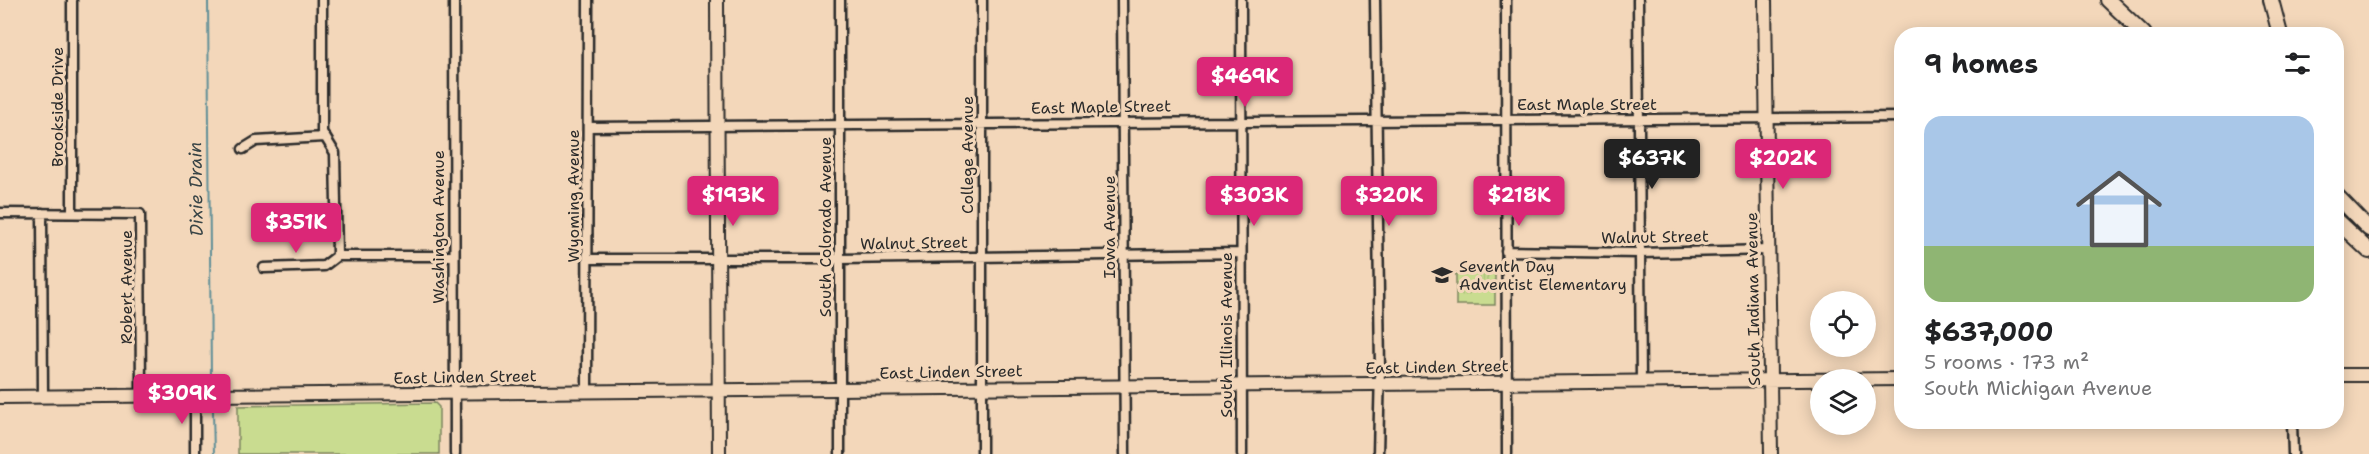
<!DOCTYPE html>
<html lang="en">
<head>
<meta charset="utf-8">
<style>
	body { margin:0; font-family:"Shantell Sans",sans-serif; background:#f2f2f2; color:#202124; height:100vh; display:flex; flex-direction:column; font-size:22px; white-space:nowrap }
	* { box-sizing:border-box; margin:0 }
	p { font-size:20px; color:#757577 }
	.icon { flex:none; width:33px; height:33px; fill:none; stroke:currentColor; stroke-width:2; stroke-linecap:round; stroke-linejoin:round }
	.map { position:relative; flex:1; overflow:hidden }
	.drawer { position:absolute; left:1894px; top:27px; width:450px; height:402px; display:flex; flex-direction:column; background:#fff; border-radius:24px; box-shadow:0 3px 15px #0003 }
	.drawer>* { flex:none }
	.controls { position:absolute; left:1810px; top:291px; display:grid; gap:12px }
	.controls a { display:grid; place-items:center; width:66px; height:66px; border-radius:50%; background:#fff; box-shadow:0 3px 15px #0003; font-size:30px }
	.price { position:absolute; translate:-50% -51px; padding:0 14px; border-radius:6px; background:#db2777; color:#fff; font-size:20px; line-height:39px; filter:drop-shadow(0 2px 3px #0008) }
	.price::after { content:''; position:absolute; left:50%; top:36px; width:18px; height:14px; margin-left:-9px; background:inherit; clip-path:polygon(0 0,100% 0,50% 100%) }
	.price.on { background:#222; color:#fff }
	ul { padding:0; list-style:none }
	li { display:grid; align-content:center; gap:12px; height:318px; padding:0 30px }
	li+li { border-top:2px solid #e0e0e0 }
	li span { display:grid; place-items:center; height:186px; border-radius:18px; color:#555 }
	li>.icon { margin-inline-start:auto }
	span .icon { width:108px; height:108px; fill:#fffc; stroke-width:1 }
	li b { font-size:26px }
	h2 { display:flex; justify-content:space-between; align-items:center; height:72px; padding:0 30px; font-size:26px }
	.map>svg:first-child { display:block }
	.grass { fill:#c9dc90; stroke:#7a845e; stroke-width:1.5 }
	.park { fill:url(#park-tufts); stroke:#7a845e; stroke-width:1.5 }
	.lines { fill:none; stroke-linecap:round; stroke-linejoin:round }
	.stream { stroke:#608f98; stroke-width:2 }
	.street-casing { stroke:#2b2b2b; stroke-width:13 }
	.secondary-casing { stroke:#2b2b2b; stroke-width:16 }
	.primary-casing { stroke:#2b2b2b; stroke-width:18 }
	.street { stroke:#f3d7ba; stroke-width:8 }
	.secondary { stroke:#f3d7ba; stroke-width:12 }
	.primary { stroke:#f3d7ba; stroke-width:14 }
	.labels { text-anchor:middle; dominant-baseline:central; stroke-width:6; stroke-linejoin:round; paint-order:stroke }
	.street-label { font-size:16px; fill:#2b2b2b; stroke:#f3d7ba }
	.poi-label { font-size:16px; fill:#2b2b2b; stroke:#f3d7ba; text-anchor:start }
	.water-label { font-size:18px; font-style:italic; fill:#384446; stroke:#f3d7ba }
</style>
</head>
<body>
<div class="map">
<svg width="2369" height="454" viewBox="0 0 2369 454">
	<defs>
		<pattern id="park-tufts" width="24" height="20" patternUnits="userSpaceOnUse" patternTransform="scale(1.5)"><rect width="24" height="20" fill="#c9dc90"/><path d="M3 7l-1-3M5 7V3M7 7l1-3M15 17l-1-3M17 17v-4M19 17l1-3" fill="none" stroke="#adbd7c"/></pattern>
	</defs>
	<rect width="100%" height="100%" fill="#f3d7ba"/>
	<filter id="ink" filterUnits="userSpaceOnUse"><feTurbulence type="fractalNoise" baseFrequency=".0167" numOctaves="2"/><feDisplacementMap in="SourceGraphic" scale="12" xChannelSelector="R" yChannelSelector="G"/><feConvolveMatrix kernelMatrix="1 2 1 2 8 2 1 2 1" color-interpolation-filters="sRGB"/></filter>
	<g filter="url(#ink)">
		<!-- grass -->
		<path class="grass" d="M435,403L439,407V454H238V406Z"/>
		<!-- park -->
		<path class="park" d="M1456,273H1495V305H1456Z"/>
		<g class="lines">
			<!-- stream -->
			<path class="stream" d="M208,0L211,378
				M213,411L214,454"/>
			<!-- street casing -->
			<g class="street-casing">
				<path id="street" d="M454,0L455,454
					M840,0V454
					M982,0V454
					M1122,0L1125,454
					M1241,0L1242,454
					M1375,0L1380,369L1378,454
					M1506,0L1507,454
					M1638,0L1641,381
					M588,127L1902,117
					M243,149L256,141L324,137
					M0,213L140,214L141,396
					M42,213L43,397
					M72,213V0
					M1506,251L1640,253L1769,250
					M337,256H453
					M588,259H840L1241,253
					M264,268L324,266L337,256L335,153L322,132V0
					M587,392L588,0
					M195,396V454
					M2292,422L2293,454"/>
			</g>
			<!-- secondary casing -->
			<g class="secondary-casing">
				<path id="secondary" d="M717,0L719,454
					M1765,0L1771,454
					M2337,375H2369
					M0,397L1902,379"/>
			</g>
			<!-- primary casing -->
			<g class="primary-casing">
				<path id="primary" d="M2108,0L2144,34
					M2271,0L2280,34
					M2337,196L2369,229
					M2337,221L2369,251"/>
			</g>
			<!-- street -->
			<use href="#street" class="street"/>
			<!-- secondary -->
			<use href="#secondary" class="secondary"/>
			<!-- primary -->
			<use href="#primary" class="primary"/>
		</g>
	</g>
	<!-- icons -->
	<defs>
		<g id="school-bare" transform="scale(1.62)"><path d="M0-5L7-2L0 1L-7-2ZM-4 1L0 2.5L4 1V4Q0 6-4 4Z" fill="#2b2b2b" stroke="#f3d7ba" stroke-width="2.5" paint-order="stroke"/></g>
	</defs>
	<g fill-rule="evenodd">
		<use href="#school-bare" x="1442" y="275"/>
	</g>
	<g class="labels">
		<!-- street labels -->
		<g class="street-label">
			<text x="1587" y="104">East Maple Street</text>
			<text transform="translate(57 107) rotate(-90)">Brookside Drive</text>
			<text transform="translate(1101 107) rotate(-1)">East Maple Street</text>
			<text transform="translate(967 155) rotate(-90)">College Avenue</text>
			<text transform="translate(573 196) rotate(-90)">Wyoming Avenue</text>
			<text transform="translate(438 227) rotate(-90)">Washington Avenue</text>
			<text transform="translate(825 227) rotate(-90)">South Colorado Avenue</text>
			<text transform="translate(1109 227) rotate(-90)">Iowa Avenue</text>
			<text transform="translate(1655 237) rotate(-1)">Walnut Street</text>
			<text transform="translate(914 243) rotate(-1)">Walnut Street</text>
			<text transform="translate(126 287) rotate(-90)">Robert Avenue</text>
			<text transform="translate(1753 299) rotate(-91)">South Indiana Avenue</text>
			<text transform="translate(1226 335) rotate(-90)">South Illinois Avenue</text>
			<text transform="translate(1437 367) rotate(-1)">East Linden Street</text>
			<text transform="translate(951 372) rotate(-1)">East Linden Street</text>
			<text transform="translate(465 377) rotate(-1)">East Linden Street</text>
		</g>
		<!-- poi labels -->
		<g class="poi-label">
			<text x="1459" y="266">Seventh Day<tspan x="1459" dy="18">Adventist Elementary</tspan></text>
		</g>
		<!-- water labels -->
		<g class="water-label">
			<text transform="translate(196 189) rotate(-91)">Dixie Drain</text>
		</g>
	</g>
</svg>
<div class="controls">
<a><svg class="icon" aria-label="locate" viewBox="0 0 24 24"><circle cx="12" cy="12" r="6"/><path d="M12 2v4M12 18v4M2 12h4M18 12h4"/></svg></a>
<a><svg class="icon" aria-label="layers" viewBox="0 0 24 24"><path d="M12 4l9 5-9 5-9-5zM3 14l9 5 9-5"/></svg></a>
</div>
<b class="price" style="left:1245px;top:108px">$469K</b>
<b class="price on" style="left:1652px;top:190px">$637K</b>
<b class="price" style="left:1783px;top:190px">$202K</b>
<b class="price" style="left:733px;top:227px">$193K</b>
<b class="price" style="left:1254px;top:227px">$303K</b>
<b class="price" style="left:1389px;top:227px">$320K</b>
<b class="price" style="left:1519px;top:227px">$218K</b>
<b class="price" style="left:296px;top:254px">$351K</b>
<b class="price" style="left:182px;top:425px">$309K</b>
<section class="drawer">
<h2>9 homes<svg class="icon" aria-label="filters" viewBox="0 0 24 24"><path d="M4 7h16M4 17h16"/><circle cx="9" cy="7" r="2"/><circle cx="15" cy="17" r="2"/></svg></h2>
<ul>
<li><span style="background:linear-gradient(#a9c7e8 70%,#8fb573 0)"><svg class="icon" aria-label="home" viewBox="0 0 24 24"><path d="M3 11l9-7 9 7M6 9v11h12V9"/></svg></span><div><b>$637,000</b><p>5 rooms · 173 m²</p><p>South Michigan Avenue</p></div></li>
</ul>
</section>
</div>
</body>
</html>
